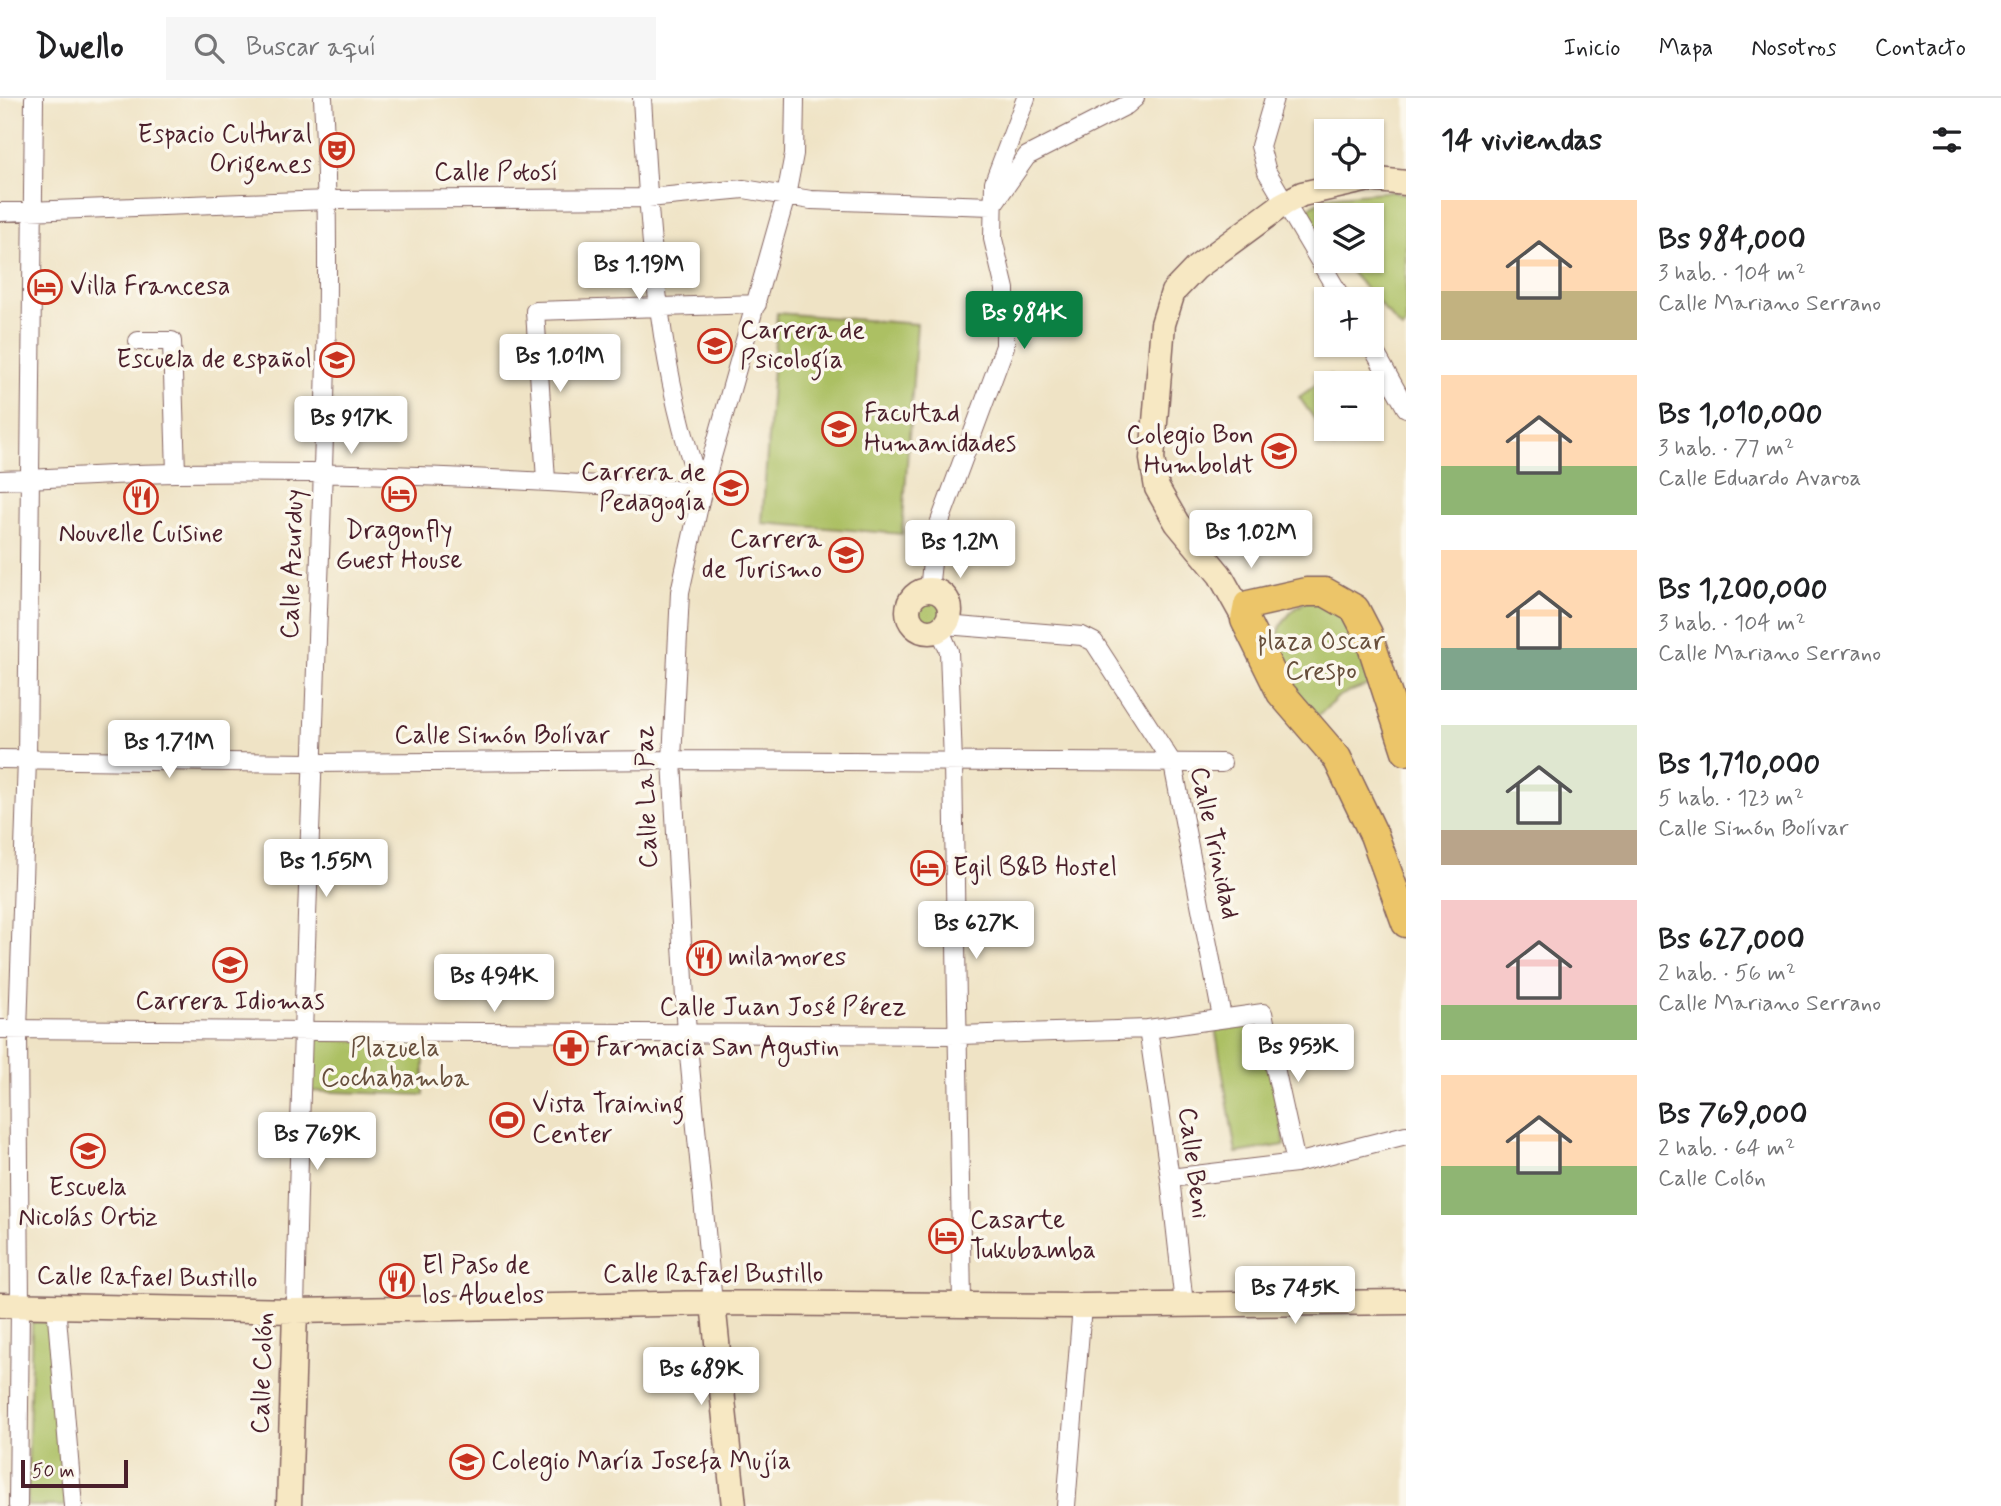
<!DOCTYPE html>
<html lang="es">
<head>
<meta charset="utf-8">
<style>
	body { margin:0; font-family:Mynerve,sans-serif; background:#f6f6f6; color:#202124; height:100vh; display:flex; flex-direction:column; font-size:26px; white-space:nowrap }
	* { box-sizing:border-box; margin:0 }
	p { font-size:23px; color:#757577 }
	.icon { flex:none; width:38px; height:38px; fill:none; stroke:currentColor; stroke-width:2; stroke-linecap:round; stroke-linejoin:round }
	.map { position:relative; flex:1; overflow:hidden }
	.sheet { display:flex; flex-direction:column; background:#fff; width:595px }
	.sheet>* { flex:none }
	.fabs { position:absolute; left:1314px; top:21px; display:grid; gap:14px }
	.fabs a { display:grid; place-items:center; width:70px; height:70px; border-radius:0px; background:#fff; box-shadow:0 2px 5px #0004; font-size:35px }
	.scale { position:absolute; left:21px; bottom:18px; width:107px; box-sizing:border-box; padding-left:7px; border:4px solid #4a1f2b; border-top:0; font-size:19px; line-height:24px; white-space:nowrap; color:#4a1f2b; -webkit-text-stroke:5px #fbf7ec; paint-order:stroke }
	.price { position:absolute; translate:-50% -60px; padding:0 16px; border-radius:7px; background:#fff; color:#222; font-size:23px; line-height:46px; filter:drop-shadow(0 2px 4px #0008) }
	.price::after { content:''; position:absolute; left:50%; top:42px; width:21px; height:16px; margin-left:-10px; background:inherit; clip-path:polygon(0 0,100% 0,50% 100%) }
	.price.selected { background:#0b8043; color:#fff }
	ul { padding:0; list-style:none }
	li { display:flex; align-items:center; gap:21px; height:175px; padding:0 35px }
	li span { display:grid; place-items:center; flex:none; width:196px; height:140px; border-radius:0px; color:#555 }
	li>.icon { margin-inline-start:auto }
	span .icon { width:84px; height:84px; fill:#fffc; stroke-width:1 }
	li b { font-size:30px }
	h2 { display:flex; justify-content:space-between; align-items:center; height:84px; padding:0 35px; font-size:30px }
	header { display:flex; align-items:center; gap:42px; box-sizing:border-box; height:98px; padding:0 35px; background:#fff; border-bottom:2px solid #e0e0e0 }
	header strong { font-size:33px }
	nav { display:flex; gap:38px; margin-inline-start:auto; font-size:24px }
	.search { width:490px; height:63px; background:#f6f6f6; display:flex; align-items:center; gap:18px; box-sizing:border-box; padding:0 24px; border-radius:0px; color:#757577; font-size:26px }
	main { display:flex; flex:1; min-height:0 }
	.map>svg:first-child { display:block }
	.green { fill:#acc064; stroke:#7b7048; stroke-width:2 }
	.lines { fill:none; stroke-linecap:round; stroke-linejoin:round }
	.street-casing { stroke:#846461; stroke-width:20 }
	.secondary-casing { stroke:#846461; stroke-width:27 }
	.primary-casing { stroke:#846461; stroke-width:31 }
	.street { stroke:#fff; stroke-width:18 }
	.secondary { stroke:#f7e8c3; stroke-width:24 }
	.primary { stroke:#ecc569; stroke-width:28 }
	.labels { text-anchor:middle; dominant-baseline:central; stroke-width:7; stroke-linejoin:round; paint-order:stroke }
	.poi-label { font-size:26px; fill:#4a1f2b; stroke:#fbf7ec; text-anchor:start }
	.street-label { font-size:26px; fill:#4a1f2b; stroke:#fbf7ec }
	.park-label { font-size:26px; fill:#674f3c; stroke:#fbf7ec }
</style>
</head>
<body>
<header>
<strong>Dwello</strong>
<div class="search"><svg class="icon" aria-label="search" viewBox="0 0 24 24"><circle cx="10" cy="10" r="6"/><path d="M15 15l6 6"/></svg>Buscar aquí</div>
<nav><a>Inicio</a><a>Mapa</a><a>Nosotros</a><a>Contacto</a></nav>
</header>
<main>
<div class="map">
<svg width="1406" height="1408" viewBox="0 0 1406 1408">
	<rect width="100%" height="100%" fill="#fbf7ec"/>
	<filter id="ink" filterUnits="userSpaceOnUse"><feTurbulence type="fractalNoise" baseFrequency=".0143" numOctaves="2"/><feDisplacementMap in="SourceGraphic" scale="14" xChannelSelector="R" yChannelSelector="G"/><feConvolveMatrix kernelMatrix="1 2 1 2 8 2 1 2 1" color-interpolation-filters="sRGB"/></filter>
	<filter id="wash" filterUnits="userSpaceOnUse"><feTurbulence type="fractalNoise" baseFrequency=".00686" numOctaves="4" result="noise"/><feDisplacementMap in="SourceGraphic" scale="28" xChannelSelector="R" yChannelSelector="G"/><feGaussianBlur stdDeviation="1.57" result="paint"/><feColorMatrix in="noise" values="0 0 0 0 0 0 0 0 0 0 0 0 0 0 0 0 0 1.4 0 .05"/><feComposite in="paint" operator="in"/></filter>
	<g filter="url(#wash)">
		<rect width="100%" height="100%" fill="#efe3c5"/>
		<!-- green -->
		<path class="green" d="M1392,93L1406,96V227L1402,231L1341,163H1372V117H1326V147L1300,116L1326,99Z
			M777,215L917,226L902,436L762,425Z
			M1330,277L1336,285H1326V331H1360L1334,349L1299,299Z
			M916 514a13 13 0 1 1 26 0a13 13 0 1 1-26 0Z
			M1310,501L1347,517L1373,585L1339,598L1312,624C1285,584 1250,533 1310,501Z
			M1262,924L1285,1047L1236,1055L1215,929Z
			M424,937V997L305,993L308,939Z
			M32,1224H50L67,1408H27Z"/>
	</g>
	<g filter="url(#ink)">
		<g class="lines">
			<!-- street casing -->
			<g class="street-casing">
				<path id="street" d="M1274,0L1260,48L1267,74L1342,201
					M0,114L328,102L648,100L744,91L811,102L992,108L1027,58L1127,7L1135,0
					M138,243H172L176,375
					M1371,247L1406,310
					M0,382C58,380 117,376 175,375C351,372 527,381 702,394C656,269 650,132 642,0
					M546,382L535,213L757,206
					M929,492L935,437L1005,248V191L993,141L994,84L1026,0
					M945,527L1082,538L1094,544L1173,666L1222,919
					M940,532L949,553L953,665L962,1206
					M0,661L312,665L672,662L1222,665
					M0,931L959,937L1148,931L1263,915L1296,1065
					M1148,931L1170,1080L1184,1206
					M1170,1080L1296,1065L1406,1037
					M713,1205L687,937L672,662L680,494L702,394L786,98L794,56L795,0
					M56,1207L73,1408
					M295,1213C300,979 310,746 318,512C324,342 332,170 323,0
					M18,1408L20,1208L18,932L27,661L34,0
					M1066,1408L1082,1208"/>
			</g>
			<!-- secondary casing -->
			<g class="secondary-casing">
				<path id="secondary" d="M908 513a21 21 0 1 1 42 0a21 21 0 1 1-42 0Z
					M1245,522L1220,477L1177,425L1157,390L1152,361L1163,226L1173,194L1196,170L1283,106L1302,96L1369,81L1406,85
					M713,1205L734,1408
					M0,1207L295,1213L713,1205L1082,1208L1406,1204
					M289,1408L295,1213"/>
			</g>
			<!-- primary casing -->
			<g class="primary-casing">
				<path id="primary" d="M1406,653L1368,536L1355,511L1325,494H1306L1248,507L1245,522L1281,595L1337,660L1374,737L1406,825"/>
			</g>
			<!-- street -->
			<use href="#street" class="street"/>
			<!-- secondary -->
			<use href="#secondary" class="secondary"/>
			<!-- primary -->
			<use href="#primary" class="primary"/>
		</g>
	</g>
	<!-- icons -->
	<defs>
		<g id="theatre-ring" transform="scale(1.75)"><circle r="9.5" fill="#fbf7ec" stroke="#c8321e" stroke-width="1.5"/><path d="M-5-5.5Q0-4 5-5.5V0Q5 5 0 6Q-5 5-5 0ZM-3.3-2.5H-1v1.5H-3.3ZM1-2.5H3.3v1.5H1ZM-2.8 1Q0 5.5 2.8 1Z" fill="#c8321e"/></g>
		<g id="hotel-ring" transform="scale(1.75)"><circle r="9.5" fill="#fbf7ec" stroke="#c8321e" stroke-width="1.5"/><path d="M-6-4.5h1.5V1H6V5H4.5V3h-9V5H-6ZM-4 0a1.8 1.8 0 1 1 3.6 0ZM.5 0V-2.5h3Q6-2.5 6 0Z" fill="#c8321e"/></g>
		<g id="university-ring" transform="scale(1.75)"><circle r="9.5" fill="#fbf7ec" stroke="#c8321e" stroke-width="1.5"/><path d="M0-5L7-2L0 1L-7-2ZM-4 1L0 2.5L4 1V4Q0 6-4 4Z" fill="#c8321e"/></g>
		<g id="school-ring" transform="scale(1.75)"><circle r="9.5" fill="#fbf7ec" stroke="#c8321e" stroke-width="1.5"/><path d="M0-5L7-2L0 1L-7-2ZM-4 1L0 2.5L4 1V4Q0 6-4 4Z" fill="#c8321e"/></g>
		<g id="restaurant-ring" transform="scale(1.75)"><circle r="9.5" fill="#fbf7ec" stroke="#c8321e" stroke-width="1.5"/><path d="M-5-6h1v4h1v-4h1v4h1v-4h1v5L-1.5 .5V6h-2V.5L-5-1ZM5-6V6H3V1.5H1.5Q1.5-4 5-6Z" fill="#c8321e"/></g>
		<g id="pharmacy-ring" transform="scale(1.75)"><circle r="9.5" fill="#fbf7ec" stroke="#c8321e" stroke-width="1.5"/><path d="M-2-6h4v4h4v4h-4v4h-4v-4h-4v-4h4Z" fill="#c8321e"/></g>
		<g id="stadium-ring" transform="scale(1.75)"><circle r="9.5" fill="#fbf7ec" stroke="#c8321e" stroke-width="1.5"/><path d="M0-5a6.5 5 0 1 0 0 10a6.5 5 0 1 0 0-10ZM-3.5-1.8h7v3.6h-7Z" fill="#c8321e"/></g>
	</defs>
	<g fill-rule="evenodd">
		<use href="#theatre-ring" x="337" y="52"/>
		<use href="#hotel-ring" x="45" y="189"/>
		<use href="#university-ring" x="715" y="248"/>
		<use href="#school-ring" x="337" y="262"/>
		<use href="#university-ring" x="839" y="331"/>
		<use href="#school-ring" x="1279" y="353"/>
		<use href="#university-ring" x="731" y="390"/>
		<use href="#hotel-ring" x="399" y="396"/>
		<use href="#restaurant-ring" x="141" y="399"/>
		<use href="#university-ring" x="846" y="457"/>
		<use href="#hotel-ring" x="928" y="770"/>
		<use href="#restaurant-ring" x="704" y="860"/>
		<use href="#university-ring" x="230" y="867"/>
		<use href="#pharmacy-ring" x="571" y="950"/>
		<use href="#stadium-ring" x="507" y="1022"/>
		<use href="#school-ring" x="88" y="1053"/>
		<use href="#hotel-ring" x="946" y="1138"/>
		<use href="#restaurant-ring" x="397" y="1183"/>
		<use href="#school-ring" x="467" y="1364"/>
	</g>
	<g class="labels">
		<!-- poi labels -->
		<g class="poi-label">
			<text x="312" y="37" text-anchor="end">Espacio Cultural<tspan x="312" dy="30">Origenes</tspan></text>
			<text x="70" y="189">Villa Francesa</text>
			<text x="740" y="233">Carrera de<tspan x="740" dy="30">Psicología</tspan></text>
			<text x="312" y="262" text-anchor="end">Escuela de español</text>
			<text x="864" y="316">Facultad<tspan x="864" dy="30">Humanidades</tspan></text>
			<text x="1254" y="338" text-anchor="end">Colegio Bon<tspan x="1254" dy="30">Humboldt</tspan></text>
			<text x="706" y="375" text-anchor="end">Carrera de<tspan x="706" dy="30">Pedagogía</tspan></text>
			<text x="399" y="433" text-anchor="middle">Dragonfly<tspan x="399" dy="30">Guest House</tspan></text>
			<text x="141" y="436" text-anchor="middle">Nouvelle Cuisine</text>
			<text x="822" y="442" text-anchor="end">Carrera<tspan x="822" dy="30">de Turismo</tspan></text>
			<text x="953" y="770">Egil B&amp;B Hostel</text>
			<text x="728" y="860">milamores</text>
			<text x="230" y="904" text-anchor="middle">Carrera Idiomas</text>
			<text x="596" y="950">Farmacia San Agustin</text>
			<text x="532" y="1007">Vista Training<tspan x="532" dy="30">Center</tspan></text>
			<text x="88" y="1090" text-anchor="middle">Escuela<tspan x="88" dy="30">Nicolás Ortiz</tspan></text>
			<text x="970" y="1123">Casarte<tspan x="970" dy="30">Tukubamba</tspan></text>
			<text x="422" y="1168">El Paso de<tspan x="422" dy="30">los Abuelos</tspan></text>
			<text x="491" y="1364">Colegio María Josefa Mujía</text>
		</g>
		<!-- street labels -->
		<g class="street-label">
			<text x="496" y="75">Calle Potosí</text>
			<text transform="translate(293 466) rotate(-88)">Calle Azurduy</text>
			<text x="502" y="638">Calle Simón Bolívar</text>
			<text transform="translate(647 699) rotate(-92)">Calle La Paz</text>
			<text transform="translate(1214 745) rotate(78)">Calle Trinidad</text>
			<text x="783" y="910">Calle Juan José Pérez</text>
			<text transform="translate(1193 1065) rotate(83)">Calle Beni</text>
			<text x="713" y="1177">Calle Rafael Bustillo</text>
			<text transform="translate(147 1180) rotate(1)">Calle Rafael Bustillo</text>
			<text transform="translate(263 1275) rotate(-88)">Calle Colón</text>
		</g>
		<!-- park labels -->
		<g class="park-label">
			<text x="1321" y="544">plaza Oscar<tspan x="1321" dy="30">Crespo</tspan></text>
			<text x="395" y="951">Plazuela<tspan x="395" dy="30">Cochabamba</tspan></text>
		</g>
	</g>
</svg>
<div class="fabs">
<a><svg class="icon" aria-label="locate" viewBox="0 0 24 24"><circle cx="12" cy="12" r="6"/><path d="M12 2v4M12 18v4M2 12h4M18 12h4"/></svg></a>
<a><svg class="icon" aria-label="layers" viewBox="0 0 24 24"><path d="M12 4l9 5-9 5-9-5zM3 14l9 5 9-5"/></svg></a>
<a>+</a>
<a>−</a>
</div>
<div class="scale">50 m</div>
<b class="price" style="left:639px;top:204px">Bs 1.19M</b>
<b class="price selected" style="left:1024px;top:253px">Bs 984K</b>
<b class="price" style="left:560px;top:296px">Bs 1.01M</b>
<b class="price" style="left:351px;top:358px">Bs 917K</b>
<b class="price" style="left:1251px;top:472px">Bs 1.02M</b>
<b class="price" style="left:960px;top:482px">Bs 1.2M</b>
<b class="price" style="left:169px;top:682px">Bs 1.71M</b>
<b class="price" style="left:326px;top:801px">Bs 1.55M</b>
<b class="price" style="left:976px;top:863px">Bs 627K</b>
<b class="price" style="left:494px;top:916px">Bs 494K</b>
<b class="price" style="left:1298px;top:986px">Bs 953K</b>
<b class="price" style="left:317px;top:1074px">Bs 769K</b>
<b class="price" style="left:1295px;top:1228px">Bs 745K</b>
<b class="price" style="left:701px;top:1309px">Bs 689K</b>
</div>
<section class="sheet">
<h2>14 viviendas<svg class="icon" aria-label="filters" viewBox="0 0 24 24"><path d="M4 7h16M4 17h16"/><circle cx="9" cy="7" r="2"/><circle cx="15" cy="17" r="2"/></svg></h2>
<ul>
<li><span style="background:linear-gradient(#ffd9b3 65%,#c2b280 0)"><svg class="icon" aria-label="home" viewBox="0 0 24 24"><path d="M3 11l9-7 9 7M6 9v11h12V9"/></svg></span><div><b>Bs 984,000</b><p>3 hab. · 104 m²</p><p>Calle Mariano Serrano</p></div></li>
<li><span style="background:linear-gradient(#ffd9b3 65%,#8fb573 0)"><svg class="icon" aria-label="home" viewBox="0 0 24 24"><path d="M3 11l9-7 9 7M6 9v11h12V9"/></svg></span><div><b>Bs 1,010,000</b><p>3 hab. · 77 m²</p><p>Calle Eduardo Avaroa</p></div></li>
<li><span style="background:linear-gradient(#ffd9b3 70%,#7fa58c 0)"><svg class="icon" aria-label="home" viewBox="0 0 24 24"><path d="M3 11l9-7 9 7M6 9v11h12V9"/></svg></span><div><b>Bs 1,200,000</b><p>3 hab. · 104 m²</p><p>Calle Mariano Serrano</p></div></li>
<li><span style="background:linear-gradient(#dfe7d0 75%,#b9a48a 0)"><svg class="icon" aria-label="home" viewBox="0 0 24 24"><path d="M3 11l9-7 9 7M6 9v11h12V9"/></svg></span><div><b>Bs 1,710,000</b><p>5 hab. · 123 m²</p><p>Calle Simón Bolívar</p></div></li>
<li><span style="background:linear-gradient(#f6c9c9 75%,#8fb573 0)"><svg class="icon" aria-label="home" viewBox="0 0 24 24"><path d="M3 11l9-7 9 7M6 9v11h12V9"/></svg></span><div><b>Bs 627,000</b><p>2 hab. · 56 m²</p><p>Calle Mariano Serrano</p></div></li>
<li><span style="background:linear-gradient(#ffd9b3 65%,#8fb573 0)"><svg class="icon" aria-label="home" viewBox="0 0 24 24"><path d="M3 11l9-7 9 7M6 9v11h12V9"/></svg></span><div><b>Bs 769,000</b><p>2 hab. · 64 m²</p><p>Calle Colón</p></div></li>
</ul>
</section>
</main>
</body>
</html>
